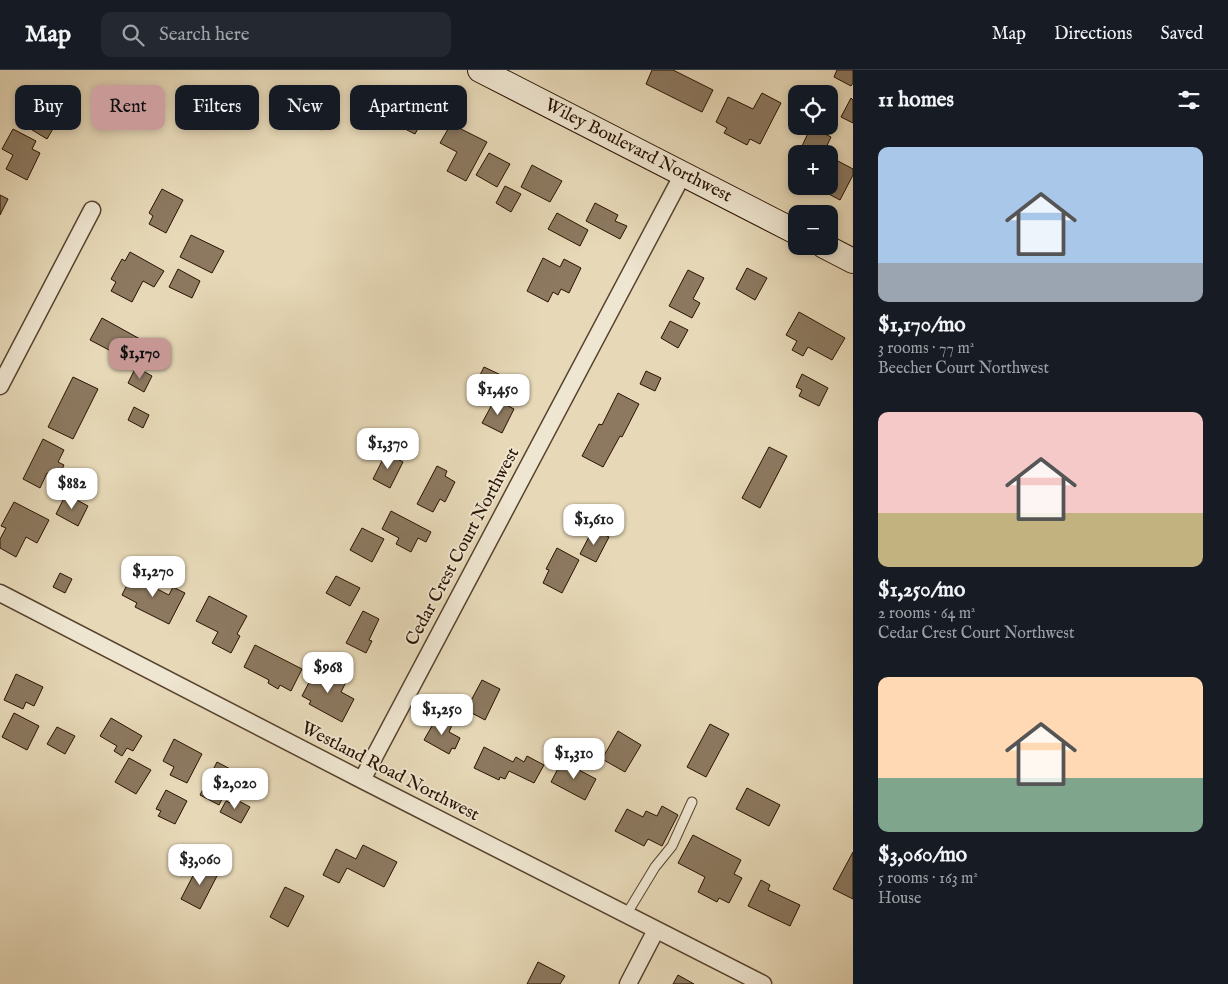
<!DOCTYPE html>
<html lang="en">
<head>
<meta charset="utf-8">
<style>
	body { margin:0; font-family:"IM FELL English",serif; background:#242831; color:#f1f3f6; height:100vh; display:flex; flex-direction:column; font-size:19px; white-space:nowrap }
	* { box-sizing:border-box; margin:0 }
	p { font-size:16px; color:#9ea1a6 }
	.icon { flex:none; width:28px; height:28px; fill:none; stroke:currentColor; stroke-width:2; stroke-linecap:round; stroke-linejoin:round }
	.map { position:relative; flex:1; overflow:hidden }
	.details { display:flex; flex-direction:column; background:#171b24; width:375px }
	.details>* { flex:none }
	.banner { position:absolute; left:15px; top:15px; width:475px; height:45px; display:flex; gap:10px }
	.buttons { position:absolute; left:788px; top:15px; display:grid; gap:10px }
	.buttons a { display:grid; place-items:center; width:50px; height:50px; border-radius:10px; background:#171b24; box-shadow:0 2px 8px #0003; font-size:25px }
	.price { position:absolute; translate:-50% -42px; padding:0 11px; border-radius:10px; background:#fff; color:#222; font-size:16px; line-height:32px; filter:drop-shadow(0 1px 2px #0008) }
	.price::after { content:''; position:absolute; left:50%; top:30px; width:15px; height:11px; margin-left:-8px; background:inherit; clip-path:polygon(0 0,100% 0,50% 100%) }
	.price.active { background:#c59692; color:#111 }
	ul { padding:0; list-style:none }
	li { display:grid; align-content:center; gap:10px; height:265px; padding:0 25px }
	li span { display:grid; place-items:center; height:155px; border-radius:10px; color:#555 }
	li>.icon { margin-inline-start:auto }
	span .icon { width:90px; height:90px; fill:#fffc; stroke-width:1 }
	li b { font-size:21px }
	h2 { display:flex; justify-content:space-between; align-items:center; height:60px; padding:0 25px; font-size:21px }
	.pill { padding:0 18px; border-radius:10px; background:#171b24; box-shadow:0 2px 8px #0003; font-size:18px; line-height:45px }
	.pill.active { background:#c59692; color:#111 }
	header { display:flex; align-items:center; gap:30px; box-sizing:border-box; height:70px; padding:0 25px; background:#171b24; border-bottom:1px solid #363941 }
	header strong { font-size:24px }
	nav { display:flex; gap:28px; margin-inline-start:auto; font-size:18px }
	.search { width:350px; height:45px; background:#242831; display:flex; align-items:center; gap:12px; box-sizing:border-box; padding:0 18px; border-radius:10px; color:#9ea1a6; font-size:19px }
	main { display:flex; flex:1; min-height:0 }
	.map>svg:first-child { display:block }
	.building { fill:#8c7960; stroke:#291200 }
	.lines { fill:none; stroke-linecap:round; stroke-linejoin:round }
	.lane-casing { stroke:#58442e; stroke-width:11 }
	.street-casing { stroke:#58442e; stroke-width:19 }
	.secondary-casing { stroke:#291200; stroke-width:26 }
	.lane { stroke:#efe6d1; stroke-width:9 }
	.street { stroke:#efe6d1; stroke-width:16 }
	.secondary { stroke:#efe6d1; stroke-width:24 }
	.labels { text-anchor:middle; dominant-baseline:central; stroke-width:4; stroke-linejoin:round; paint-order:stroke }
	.street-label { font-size:18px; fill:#291200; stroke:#efe6d1 }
</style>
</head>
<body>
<header>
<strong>Map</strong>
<div class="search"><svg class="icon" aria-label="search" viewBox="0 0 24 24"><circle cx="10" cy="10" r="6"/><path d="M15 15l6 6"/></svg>Search here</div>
<nav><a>Map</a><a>Directions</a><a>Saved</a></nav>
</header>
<main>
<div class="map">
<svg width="853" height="914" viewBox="0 0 853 914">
	<rect width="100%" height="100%" fill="#e7d9b8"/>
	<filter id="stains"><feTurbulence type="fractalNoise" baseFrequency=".004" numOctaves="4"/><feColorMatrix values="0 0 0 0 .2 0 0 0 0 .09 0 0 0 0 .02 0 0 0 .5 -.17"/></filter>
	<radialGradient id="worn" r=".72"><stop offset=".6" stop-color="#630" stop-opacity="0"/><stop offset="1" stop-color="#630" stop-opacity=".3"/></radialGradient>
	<!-- building -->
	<path class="building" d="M652,0H673L713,20L702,42L646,14Z
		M837,0H853V13L851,16L834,7Z
		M287,17L332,40L322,60L276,38Z
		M388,20L411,33L408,39L424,48L415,64L405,59L409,51L403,48L400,53L377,40Z
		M762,23L781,33L760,74L750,69L747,75L724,63L727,58L716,52L728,27L753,39Z
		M851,28L853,30V53L841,47Z
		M38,42L57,52L47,69L29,58Z
		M451,54L487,72L466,111L447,101L457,82L440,73Z
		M811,57L831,67L823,84H818L802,76Z
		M13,59L36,71L32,79L40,83L27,110L6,99L13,85L2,79Z
		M489,83L510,94L497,117L476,105Z
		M836,90L853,99V105L840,130L821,120L822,116H829V104Z
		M532,95L562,111L550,132L521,117Z
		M505,116L521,124L511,142L496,133Z
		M162,119L183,130L166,163L149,154L153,146L149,143Z
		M0,125L8,129L0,145Z
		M595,133L618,145L615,151L627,156L620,169L586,151Z
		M557,143L588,160L580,176L548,159Z
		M191,165L224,181L212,203L180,187Z
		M130,182L164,201L154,217L143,211L132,232L111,221L116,212L111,209L122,189L125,191Z
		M543,188L560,197L564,189L581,198L569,223L561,219L558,225L553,222L548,232L527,221Z
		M747,198L767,208L755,230L736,219Z
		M178,199L200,211L192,228L169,217Z
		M688,200L704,208L693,229L700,233L692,248L669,236Z
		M799,242L845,268L832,290L808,277L803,286L792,280L797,271L786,265Z
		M102,248L140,269L128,290L90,270Z
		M670,251L688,260L678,278L661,268Z
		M136,297L152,306L144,322L128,313Z
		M484,297L503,306L494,324L475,315Z
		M646,301L661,308L655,321L640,314Z
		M802,304L828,318L819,336L799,326L802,320L796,317Z
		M73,307L98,319L73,369L48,357Z
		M618,323L639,334L622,367L620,366L603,397L582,386L599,354L602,355Z
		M495,329L514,339L502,363L482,353Z
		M134,337L149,345L143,358L128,350Z
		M43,369L64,380L58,392L64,395L58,408L47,403L40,418L23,409Z
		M769,377L787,386L760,438L742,428Z
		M386,383L403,392L390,418L373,409Z
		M437,396L447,401L445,406L455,412L445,432L440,429L433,442L417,434Z
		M66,424L88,436L78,456L56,444Z
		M14,432L49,450L37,473L26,467L16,487L0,478V469L6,458L1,456Z
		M391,441L431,462L426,472L418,468L411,482L396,474L399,468L382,459Z
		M362,458L384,469L372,492L350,480Z
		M593,459L609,467L596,492L580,484Z
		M557,478L579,490L562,523L543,513L549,500L546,499Z
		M134,501L152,510L149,515L169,525L173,517L185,523L169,554L135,537L137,533L122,525Z
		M60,503L72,509L65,523L53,517Z
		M336,506L360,518L350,536L326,523Z
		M209,526L247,546L237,564L240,566L231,583L212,573L218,562L196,551Z
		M363,541L379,549L369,570L372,571L366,583L346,573Z
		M255,575L302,599L291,621L280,615L278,619L268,613L269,610L244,597Z
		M318,595L347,610L341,622L354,629L342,652L309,634L311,631L302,626Z
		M16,604L43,617L34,636L26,632L23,639L4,630Z
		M482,610L500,619L485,650L466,640Z
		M14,643L39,656L27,680L2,667Z
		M437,647L452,655L449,662L460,668L455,679L452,678L449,684L424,670Z
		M111,648L142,666L133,681L127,678L122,686L114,681L117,676L100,666Z
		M710,654L729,664L706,707L687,697Z
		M57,657L75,666L65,684L47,674Z
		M618,661L641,675L625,702L602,689Z
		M174,669L202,684L187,713L170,705L174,697L163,691Z
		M484,677L513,692L516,687L524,692L527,686L544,695L534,713L509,701L505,709L500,707L499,710L474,698Z
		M129,688L151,700L136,724L115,712Z
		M562,691L596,709L585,730L551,712Z
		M217,692L236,702L219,735L200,725Z
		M747,718L780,735L769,756L736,739Z
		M166,720L187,731L175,754L158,746L161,741L156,739Z
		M235,729L250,737L241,753L220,742L226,731L233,734Z
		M662,736L678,745L662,776L648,769L644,776L615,761L627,739L643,747L646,741L657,746Z
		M693,765L741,790L734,804L742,808L729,833L719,828L717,832L698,822L705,807L678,793Z
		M363,775L397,792L384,817L347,798L339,813L323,805L336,779L356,789Z
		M853,782V829L833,819Z
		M200,792L219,802L200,839L181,829Z
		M761,810L770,815L768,820L800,835L790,856L748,836Z
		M285,817L304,826L288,857L270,847Z
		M538,892L565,906L560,914H527Z
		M678,905L694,914H673Z"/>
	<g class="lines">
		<!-- lane casing -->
		<g class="lane-casing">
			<path id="lane" d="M626,845L655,797L672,776L692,732"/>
		</g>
		<!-- street casing -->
		<g class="street-casing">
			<path id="street" d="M0,316L92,140
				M0,523L362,710L763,914
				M362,710L683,104
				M628,914L656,860"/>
		</g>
		<!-- secondary casing -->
		<g class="secondary-casing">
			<path id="secondary" d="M480,0L796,162
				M824,176L853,191"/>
		</g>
		<!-- lane -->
		<use href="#lane" class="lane"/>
		<!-- street -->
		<use href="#street" class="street"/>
		<!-- secondary -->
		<use href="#secondary" class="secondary"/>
	</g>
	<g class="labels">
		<!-- street labels -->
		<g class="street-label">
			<text transform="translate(638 81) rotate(27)">Wiley Boulevard Northwest</text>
			<text transform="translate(463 477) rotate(-62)">Cedar Crest Court Northwest</text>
			<text transform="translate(390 702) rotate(27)">Westland Road Northwest</text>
		</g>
	</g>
	<rect width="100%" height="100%" filter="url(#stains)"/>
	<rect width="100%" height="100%" fill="url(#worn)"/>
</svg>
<div class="buttons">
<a><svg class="icon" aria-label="locate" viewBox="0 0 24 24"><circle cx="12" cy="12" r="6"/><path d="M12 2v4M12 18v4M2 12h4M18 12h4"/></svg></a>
<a>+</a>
<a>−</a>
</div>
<b class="price active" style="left:140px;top:310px">$1,170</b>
<b class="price" style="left:498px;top:346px">$1,450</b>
<b class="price" style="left:388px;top:400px">$1,370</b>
<b class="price" style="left:72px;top:440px">$882</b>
<b class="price" style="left:594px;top:476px">$1,610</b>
<b class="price" style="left:153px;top:528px">$1,270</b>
<b class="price" style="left:328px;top:624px">$968</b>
<b class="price" style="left:442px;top:666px">$1,250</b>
<b class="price" style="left:574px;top:710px">$1,310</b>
<b class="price" style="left:235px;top:740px">$2,020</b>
<b class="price" style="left:200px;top:816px">$3,060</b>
<div class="banner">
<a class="pill">Buy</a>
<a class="pill active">Rent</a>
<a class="pill">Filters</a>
<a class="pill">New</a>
<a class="pill">Apartment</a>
</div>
</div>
<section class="details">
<h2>11 homes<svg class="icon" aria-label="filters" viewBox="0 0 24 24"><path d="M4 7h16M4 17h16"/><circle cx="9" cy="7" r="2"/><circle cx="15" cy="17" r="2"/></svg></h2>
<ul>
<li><span style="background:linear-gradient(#a9c7e8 75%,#9aa5b1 0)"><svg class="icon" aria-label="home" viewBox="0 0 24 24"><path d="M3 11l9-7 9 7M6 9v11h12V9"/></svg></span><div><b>$1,170/mo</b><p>3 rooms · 77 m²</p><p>Beecher Court Northwest</p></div></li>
<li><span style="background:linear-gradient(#f6c9c9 65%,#c2b280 0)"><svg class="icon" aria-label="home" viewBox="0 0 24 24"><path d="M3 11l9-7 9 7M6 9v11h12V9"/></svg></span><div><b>$1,250/mo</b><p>2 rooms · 64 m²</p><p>Cedar Crest Court Northwest</p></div></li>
<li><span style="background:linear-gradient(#ffd9b3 65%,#7fa58c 0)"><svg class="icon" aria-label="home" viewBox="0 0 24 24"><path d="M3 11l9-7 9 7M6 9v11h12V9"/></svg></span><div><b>$3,060/mo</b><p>5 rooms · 163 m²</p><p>House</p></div></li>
</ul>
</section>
</main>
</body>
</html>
